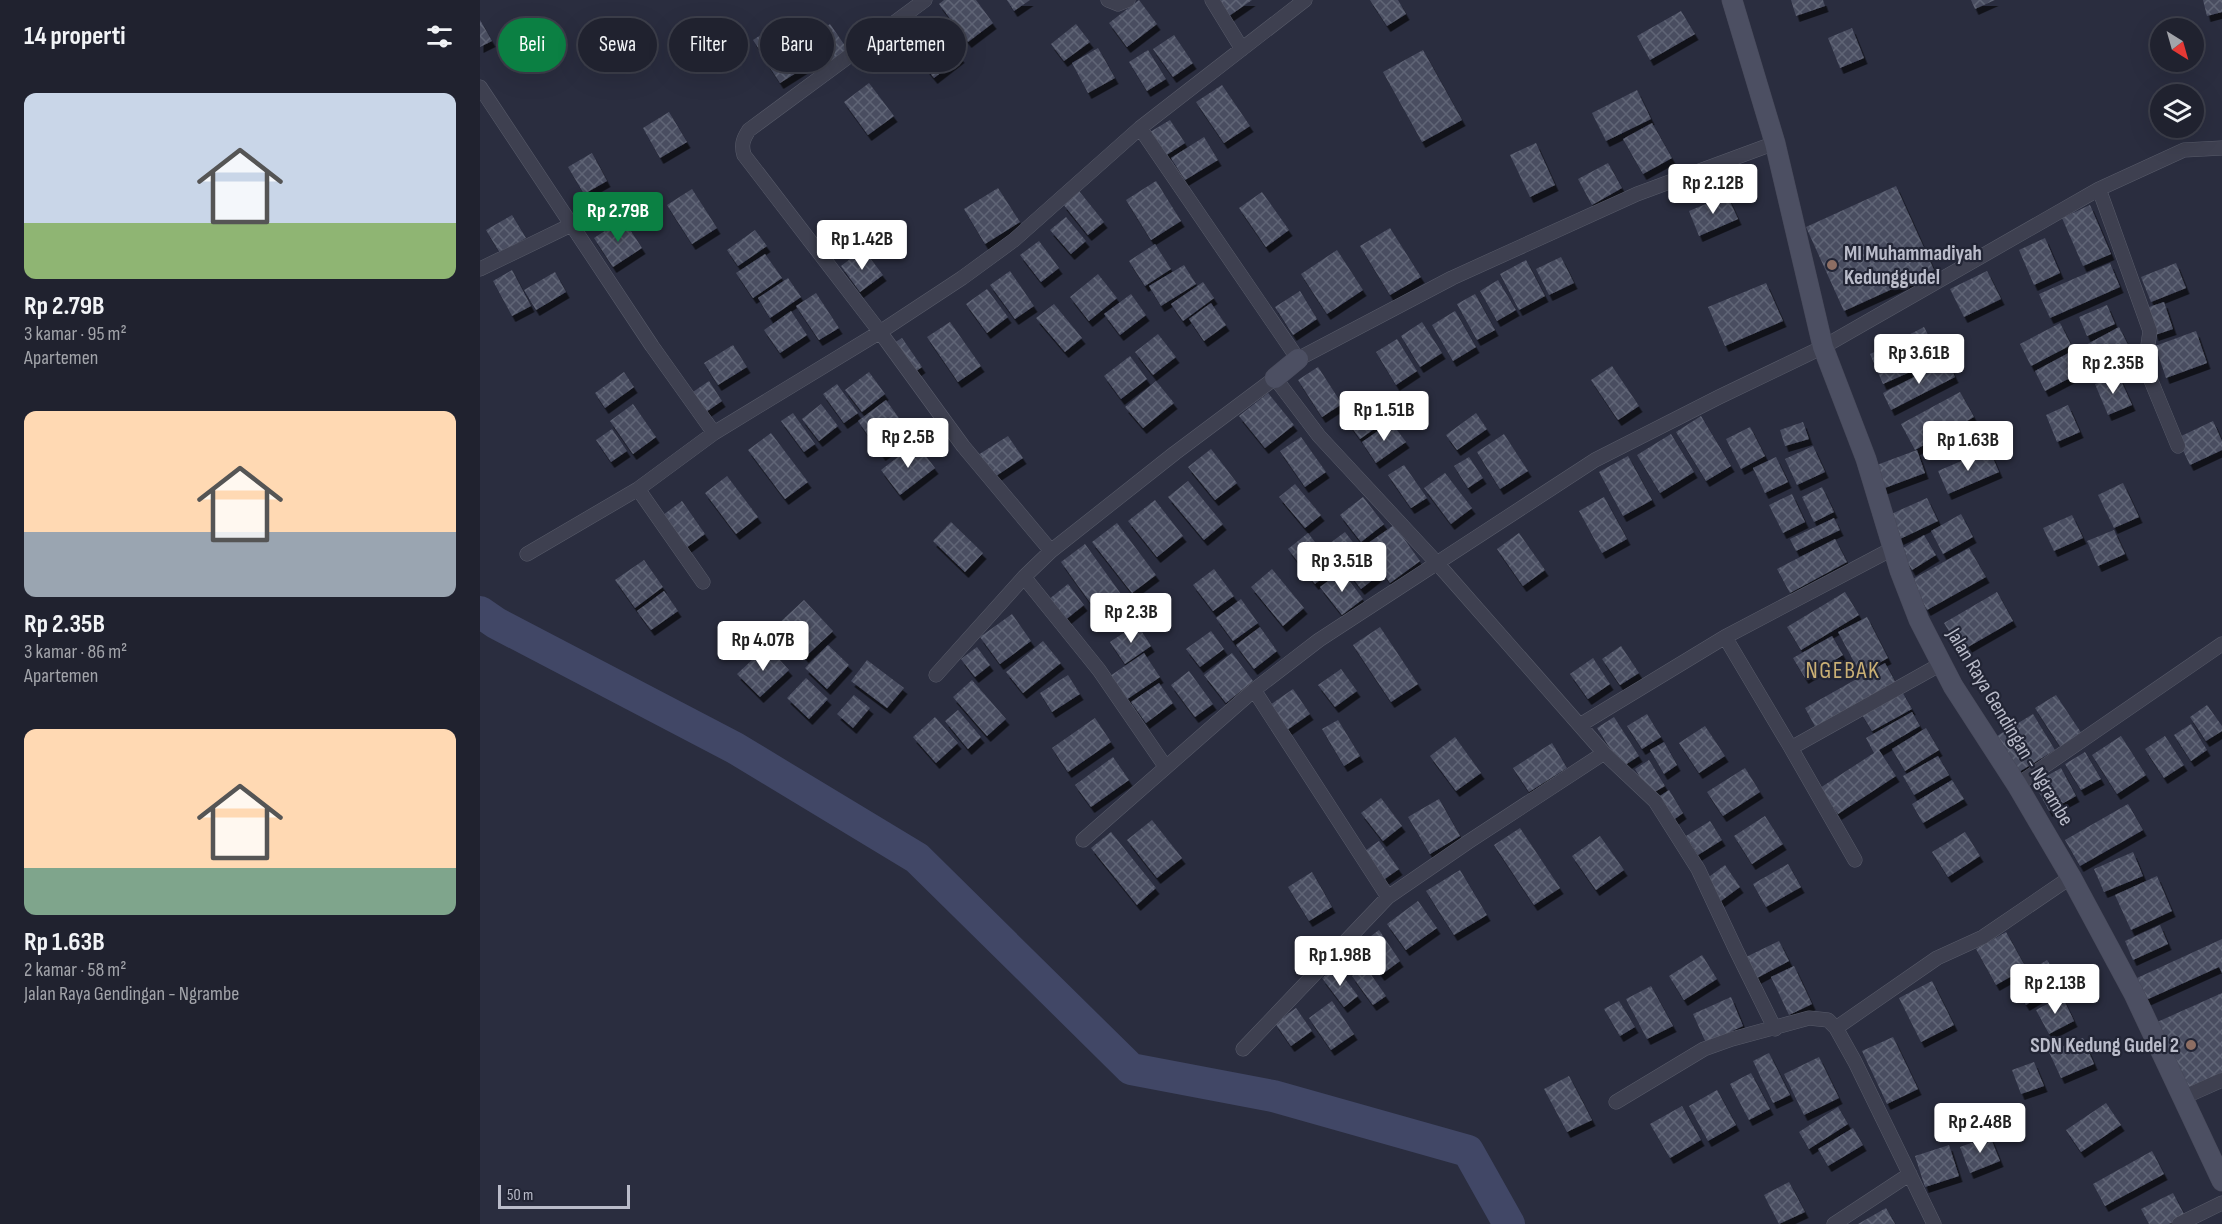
<!DOCTYPE html>
<html lang="id">
<head>
<meta charset="utf-8">
<style>
	body { margin:0; font-family:"Sofia Sans Condensed",sans-serif; background:#282a37; color:#f1f3f6; height:100vh; display:flex; flex-direction:column; font-size:22px; white-space:nowrap }
	* { box-sizing:border-box; margin:0 }
	p { font-size:20px; color:#a2a4aa }
	.icon { flex:none; width:33px; height:33px; fill:none; stroke:currentColor; stroke-width:2; stroke-linecap:round; stroke-linejoin:round }
	.map { position:relative; flex:1; overflow:hidden }
	.panel { display:flex; flex-direction:column; background:#20222f; width:480px }
	.panel>* { flex:none }
	.top-card { position:absolute; left:18px; top:18px; width:570px; height:54px; display:flex; gap:12px }
	.needle { width:39px; rotate:143deg }
	.fabs { position:absolute; left:1670px; top:18px; display:grid; gap:12px }
	.fabs a { display:grid; place-items:center; width:54px; height:54px; border-radius:50%; background:#20222f; box-shadow:0 6px 24px #0002,0 0 0 2px #3d3f4b; font-size:30px }
	.scale { position:absolute; left:18px; bottom:15px; width:132px; box-sizing:border-box; padding-left:6px; border:3px solid #babcca; border-top:0; font-size:16px; line-height:21px; white-space:nowrap; color:#babcca; -webkit-text-stroke:4px #222535; paint-order:stroke }
	.price { position:absolute; translate:-50% -51px; padding:0 14px; border-radius:6px; background:#fff; color:#222; font-size:20px; line-height:39px; filter:drop-shadow(0 2px 3px #0008) }
	.price::after { content:''; position:absolute; left:50%; top:36px; width:18px; height:14px; margin-left:-9px; background:inherit; clip-path:polygon(0 0,100% 0,50% 100%) }
	.price.selected { background:#0b8043; color:#fff }
	ul { padding:0; list-style:none }
	li { display:grid; align-content:center; gap:12px; height:318px; padding:0 24px }
	li span { display:grid; place-items:center; height:186px; border-radius:12px; color:#555 }
	li>.icon { margin-inline-start:auto }
	span .icon { width:108px; height:108px; fill:#fffc; stroke-width:1 }
	li b { font-size:26px }
	h2 { display:flex; justify-content:space-between; align-items:center; height:72px; padding:0 24px; font-size:26px }
	.pill { padding:0 21px; border-radius:27px; background:#20222f; box-shadow:0 6px 24px #0002,0 0 0 2px #3d3f4b; font-size:21px; line-height:54px }
	.pill.selected { background:#0b8043; color:#fff }
	main { display:flex; flex:1; min-height:0 }
	.map>svg:first-child { display:block }
	.lines { fill:none; stroke-linecap:round; stroke-linejoin:round }
	.river { stroke:#414766; stroke-width:32 }
	.building { fill:url(#building-cross-hatch); filter:url(#shadow) }
	.street-casing { stroke:#585b6a; stroke-width:15 }
	.secondary-casing { stroke:#474959; stroke-width:21 }
	.street { stroke:#3e4050; stroke-width:14 }
	.secondary { stroke:#4c4f62; stroke-width:20 }
	.education-dot { fill:#8d6e63; stroke:#222535; stroke-width:2 }
	.labels { text-anchor:middle; dominant-baseline:central; stroke-width:4.5; stroke-linejoin:round; paint-order:stroke }
	.poi-label { font-size:21px; font-weight:bold; fill:#babcca; stroke:#222535; text-anchor:start }
	.street-label { font-size:21px; fill:#babcca; stroke:#222535 }
	.quarter-label { font-size:24px; letter-spacing:1.5px; fill:#cab075; stroke:#222535 }
</style>
</head>
<body>
<main>
<section class="panel">
<h2>14 properti<svg class="icon" aria-label="filters" viewBox="0 0 24 24"><path d="M4 7h16M4 17h16"/><circle cx="9" cy="7" r="2"/><circle cx="15" cy="17" r="2"/></svg></h2>
<ul>
<li><span style="background:linear-gradient(#c9d6e8 70%,#8fb573 0)"><svg class="icon" aria-label="home" viewBox="0 0 24 24"><path d="M3 11l9-7 9 7M6 9v11h12V9"/></svg></span><div><b>Rp 2.79B</b><p>3 kamar · 95 m²</p><p>Apartemen</p></div></li>
<li><span style="background:linear-gradient(#ffd9b3 65%,#9aa5b1 0)"><svg class="icon" aria-label="home" viewBox="0 0 24 24"><path d="M3 11l9-7 9 7M6 9v11h12V9"/></svg></span><div><b>Rp 2.35B</b><p>3 kamar · 86 m²</p><p>Apartemen</p></div></li>
<li><span style="background:linear-gradient(#ffd9b3 75%,#7fa58c 0)"><svg class="icon" aria-label="home" viewBox="0 0 24 24"><path d="M3 11l9-7 9 7M6 9v11h12V9"/></svg></span><div><b>Rp 1.63B</b><p>2 kamar · 58 m²</p><p>Jalan Raya Gendingan - Ngrambe</p></div></li>
</ul>
</section>
<div class="map">
<svg width="1742" height="1224" viewBox="0 0 1742 1224">
	<defs>
		<pattern id="building-cross-hatch" width="8" height="8" patternUnits="userSpaceOnUse" patternTransform="scale(1.5)"><rect width="8" height="8" fill="#494d61"/><path d="M0 0l8 8M0 8l8-8" fill="none" stroke="#616576"/></pattern>
		<filter id="shadow"><feDropShadow dx="3.5" dy="6" stdDeviation="0" flood-color="#0009"/></filter>
	</defs>
	<rect width="100%" height="100%" fill="#2a2d3f"/>
	<g class="lines">
		<!-- river -->
		<path class="river" d="M0,612L16,623L255,748L437,858L651,1069L793,1096L988,1151L1029,1224"/>
	</g>
	<!-- building -->
	<path class="building" d="M464,0H496L513,23L488,42L459,4Z
		M527,0H550L534,11Z
		M659,0L677,24L647,47L629,23Z
		M738,0H772L749,16Z
		M890,0H918L926,14L907,26Z
		M1311,0H1343L1345,6L1316,16Z
		M1491,0H1515L1495,9Z
		M1723,0H1742V12L1727,16Z
		M1201,11L1215,34L1170,60L1157,36Z
		M307,18L319,35L285,58L273,40Z
		M0,20L12,41L0,47Z
		M451,20L481,57L454,78L424,41Z
		M350,24L368,50L346,66L328,40Z
		M596,24L610,42L584,61L571,44Z
		M1372,28L1384,58L1360,68L1348,38Z
		M694,35L713,63L693,77L673,49Z
		M321,40L335,61L300,83L287,63Z
		M618,48L635,78L608,93L592,63Z
		M668,50L686,79L667,91L649,62Z
		M943,50L982,120L942,142L903,72Z
		M389,83L414,116L388,135L364,102Z
		M742,85L770,126L744,143L716,102Z
		M1157,90L1171,119L1126,141L1112,113Z
		M189,112L207,142L180,158L163,128Z
		M690,120L705,143L685,156L670,132Z
		M1172,123L1192,158L1163,174L1143,139Z
		M724,137L738,160L705,180L691,158Z
		M1056,143L1075,185L1050,197L1030,155Z
		M112,153L127,181L104,194L88,167Z
		M1128,163L1142,188L1112,205L1098,179Z
		M676,181L701,221L671,240L646,200Z
		M1416,186L1454,270L1364,311L1326,227Z
		M518,188L540,222L505,244L484,209Z
		M212,189L237,228L212,244L187,205Z
		M599,191L624,222L608,235L583,204Z
		M782,192L809,230L786,247L759,208Z
		M1247,195L1258,219L1219,236L1209,211Z
		M1610,205L1631,254L1603,266L1582,218Z
		M32,215L46,238L20,253L6,230Z
		M586,217L606,241L591,254L570,230Z
		M143,219L162,248L133,267L114,238Z
		M910,228L941,277L910,295L880,246Z
		M275,230L287,246L258,266L247,250Z
		M1565,238L1580,273L1554,285L1539,250Z
		M559,241L579,268L561,282L540,255Z
		M675,244L691,269L665,286L649,261Z
		M383,249L403,275L380,292L361,266Z
		M857,250L883,290L847,314L821,274Z
		M285,254L302,278L273,298L256,273Z
		M1081,257L1094,283L1069,295L1056,269Z
		M1046,260L1065,296L1039,310L1020,274Z
		M1630,263L1640,287L1570,318L1559,294Z
		M1696,263L1706,288L1671,302L1661,277Z
		M704,265L716,284L681,306L669,286Z
		M32,270L51,306L32,316L13,281Z
		M530,271L554,306L535,319L510,285Z
		M1507,271L1521,299L1484,317L1470,289Z
		M75,272L86,292L56,310L44,290Z
		M618,274L637,298L609,321L590,297Z
		M308,278L321,297L290,318L278,298Z
		M1018,280L1036,310L1017,321L1000,291Z
		M723,282L734,298L703,321L691,304Z
		M1286,283L1303,321L1245,346L1228,307Z
		M507,289L528,317L507,333L486,304Z
		M820,291L837,319L813,335L795,307Z
		M336,293L359,328L339,340L316,306Z
		M651,294L666,315L640,335L624,314Z
		M995,294L1015,330L997,340L977,304Z
		M1684,302L1693,329L1675,335L1666,308Z
		M731,303L746,325L724,341L709,319Z
		M574,304L602,338L585,352L556,318Z
		M1627,305L1635,324L1607,336L1599,317Z
		M311,311L327,335L300,353L284,330Z
		M975,311L996,347L973,361L952,325Z
		M470,322L501,366L478,382L447,337Z
		M942,322L962,353L940,367L921,336Z
		M1580,323L1591,345L1551,366L1540,344Z
		M1444,327L1459,356L1434,369L1419,340Z
		M1639,327L1650,349L1613,368L1602,347Z
		M1716,331L1727,363L1686,378L1675,346Z
		M678,334L696,357L673,375L655,352Z
		M422,338L442,367L432,374L412,344Z
		M917,339L937,371L916,385L896,352Z
		M1417,342L1430,372L1403,384L1390,354Z
		M253,345L267,367L238,385L224,363Z
		M1596,349L1607,369L1565,391L1555,371Z
		M650,356L667,379L641,399L624,376Z
		M1467,360L1475,377L1411,410L1403,393Z
		M1132,366L1159,406L1138,420L1111,380Z
		M838,367L862,404L842,417L818,380Z
		M144,372L154,387L125,408L115,393Z
		M389,372L405,394L382,412L365,390Z
		M1638,374L1652,405L1628,415L1615,384Z
		M229,381L242,401L223,414L210,394Z
		M676,381L694,403L663,428L645,407Z
		M357,384L378,413L364,423L343,394Z
		M1480,392L1494,417L1435,450L1421,424Z
		M788,393L814,425L785,448L759,416Z
		M899,393L914,415L880,439L864,417Z
		M406,400L431,435L402,455L378,421Z
		M153,404L176,437L153,454L130,421Z
		M341,404L358,426L339,441L322,419Z
		M1588,405L1600,432L1577,442L1566,415Z
		M313,413L335,444L324,452L301,421Z
		M996,413L1007,429L977,450L966,435Z
		M1221,416L1251,466L1226,481L1196,432Z
		M1733,421L1742,441V450L1710,465L1697,438Z
		M911,422L926,442L896,463L882,442Z
		M1323,422L1329,439L1305,446L1300,430Z
		M1270,427L1285,456L1261,469L1246,439Z
		M132,429L147,451L131,462L116,440Z
		M291,433L328,482L305,499L268,450Z
		M1024,434L1048,471L1020,489L997,452Z
		M1191,434L1214,472L1180,493L1157,455Z
		M528,436L543,458L513,478L498,455Z
		M821,437L846,472L825,487L800,451Z
		M436,443L455,468L420,495L401,470Z
		M1333,446L1345,472L1317,485L1305,459Z
		M731,449L757,483L735,500L708,467Z
		M1509,449L1519,472L1468,494L1458,471Z
		M1437,450L1445,473L1402,489L1394,466Z
		M1148,456L1172,500L1143,516L1119,472Z
		M989,457L1003,478L988,488L974,466Z
		M1296,457L1308,482L1285,493L1273,468Z
		M924,465L947,498L931,508L908,475Z
		M965,473L992,508L971,524L944,488Z
		M247,476L278,517L256,534L225,493Z
		M708,481L743,524L724,540L688,497Z
		M1643,483L1659,517L1634,528L1618,495Z
		M815,484L841,515L825,528L799,497Z
		M1342,487L1354,512L1334,522L1322,497Z
		M1312,494L1325,522L1303,533L1289,505Z
		M883,497L904,524L881,542L860,515Z
		M1124,497L1147,539L1122,553L1099,511Z
		M1447,498L1458,521L1420,539L1409,515Z
		M675,500L703,536L677,557L648,521Z
		M202,501L225,534L206,548L183,515Z
		M1481,514L1493,537L1463,554L1451,531Z
		M1592,515L1603,538L1574,551L1563,528Z
		M1354,518L1360,530L1316,551L1310,539Z
		M471,522L503,553L485,572L453,541Z
		M637,523L676,575L652,593L612,542Z
		M914,525L940,561L910,583L884,546Z
		M1634,530L1645,554L1618,566L1607,541Z
		M865,532L879,550L860,565L846,546Z
		M828,533L855,568L835,584L808,549Z
		M1039,533L1065,570L1043,586L1017,549Z
		M1444,535L1456,555L1432,570L1420,550Z
		M1355,539L1367,562L1310,593L1297,569Z
		M605,544L641,594L617,612L581,562Z
		M1489,548L1506,577L1447,610L1431,580Z
		M883,554L899,575L881,589L865,568Z
		M164,560L183,587L155,608L135,580Z
		M734,569L754,596L733,611L713,585Z
		M792,569L824,608L803,626L771,587Z
		M862,571L883,599L862,615L840,587Z
		M588,584L604,605L584,621L568,600Z
		M184,591L198,611L171,630L157,611Z
		M1365,592L1379,615L1321,650L1307,627Z
		M1517,592L1533,621L1481,651L1464,623Z
		M761,599L778,623L753,641L736,618Z
		M324,600L353,631L325,657L296,626Z
		M532,614L551,641L520,664L500,637Z
		M1387,617L1408,658L1380,673L1358,632Z
		M657,624L671,646L645,664L630,642Z
		M780,627L797,651L774,669L756,645Z
		M900,627L938,684L911,702L873,645Z
		M731,631L744,649L720,667L706,649Z
		M1352,636L1363,655L1325,678L1313,658Z
		M563,641L581,663L543,693L526,672Z
		M348,645L369,665L347,689L325,668Z
		M287,646L309,670L280,697L257,674Z
		M1141,646L1159,673L1140,685L1122,659Z
		M497,647L510,665L495,677L481,659Z
		M664,653L680,677L646,700L630,676Z
		M752,653L773,681L746,703L724,675Z
		M1113,658L1130,684L1108,699L1090,674Z
		M387,660L424,688L407,708L371,681Z
		M1405,663L1417,685L1337,730L1325,708Z
		M861,669L877,691L855,707L838,685Z
		M709,671L733,704L715,717L691,685Z
		M588,675L600,694L572,712L560,693Z
		M326,678L348,699L329,719L307,698Z
		M492,680L526,719L507,736L473,697Z
		M679,683L693,703L666,723L651,702Z
		M813,689L830,714L807,730L790,705Z
		M1421,690L1432,709L1392,731L1381,713Z
		M374,695L390,708L373,728L357,714Z
		M1576,695L1602,734L1581,748L1555,708Z
		M1727,705L1742,726V731L1726,741L1710,717Z
		M478,710L501,737L488,749L465,721Z
		M1432,712L1440,726L1399,750L1416,776L1358,814L1340,788L1394,753L1386,738Z
		M1167,714L1181,737L1162,749L1147,726Z
		M1553,714L1575,750L1539,772L1517,736Z
		M455,717L478,743L456,763L433,737Z
		M1134,717L1159,756L1142,767L1117,728Z
		M615,718L631,742L588,772L572,748Z
		M858,720L880,756L864,766L842,729Z
		M1711,724L1727,750L1711,761L1694,735Z
		M1225,726L1245,756L1219,773L1199,743Z
		M1446,728L1459,750L1425,771L1412,749Z
		M1641,736L1666,775L1637,794L1612,755Z
		M1685,736L1704,765L1684,778L1665,749Z
		M975,737L1001,773L976,791L950,756Z
		M1184,742L1197,765L1184,774L1170,750Z
		M1072,743L1087,768L1049,792L1033,768Z
		M1605,752L1621,779L1601,790L1585,764Z
		M1458,756L1469,775L1434,795L1423,776Z
		M633,757L649,780L611,807L595,785Z
		M1169,760L1185,786L1171,794L1155,769Z
		M1265,768L1280,792L1243,816L1227,792Z
		M1581,768L1596,796L1569,811L1554,783Z
		M1472,780L1484,799L1443,823L1432,804Z
		M1189,790L1203,813L1192,821L1177,798Z
		M901,798L922,826L903,841L881,813Z
		M959,799L980,836L950,854L928,817Z
		M1648,804L1663,830L1600,866L1585,840Z
		M1285,816L1303,844L1272,864L1254,836Z
		M672,820L702,858L677,878L647,840Z
		M1230,821L1242,840L1218,855L1206,836Z
		M1040,828L1080,888L1054,905L1014,845Z
		M631,832L676,888L657,905L611,848Z
		M1485,832L1500,856L1468,877L1452,852Z
		M1120,836L1144,870L1116,890L1092,856Z
		M899,841L919,869L902,881L882,853Z
		M1653,852L1663,876L1624,892L1614,869Z
		M1308,864L1321,887L1286,907L1273,884Z
		M1245,865L1260,887L1241,901L1226,879Z
		M980,870L1007,915L974,935L946,891Z
		M832,872L852,907L829,921L808,887Z
		M1677,876L1692,911L1651,930L1635,895Z
		M938,901L957,928L926,950L907,924Z
		M1680,925L1688,944L1653,960L1645,941Z
		M899,930L920,961L901,975L879,945Z
		M1526,932L1546,968L1516,985L1496,949Z
		M1742,939V973L1739,967L1666,1000L1657,978Z
		M1299,941L1309,961L1277,978L1266,957Z
		M1222,955L1237,979L1204,1000L1189,976Z
		M1567,960L1582,983L1546,1005L1532,982Z
		M885,966L906,996L893,1005L872,976Z
		M1314,966L1332,1004L1309,1015L1291,977Z
		M856,967L878,996L864,1007L842,978Z
		M1452,981L1474,1025L1441,1042L1419,998Z
		M1171,986L1193,1026L1167,1039L1146,999Z
		M1742,993V1074L1705,1090L1675,1023Z
		M1582,996L1594,1021L1569,1034L1556,1010Z
		M1251,997L1263,1026L1226,1043L1213,1014Z
		M852,1001L874,1034L851,1050L829,1018Z
		M1139,1001L1155,1027L1140,1036L1124,1009Z
		M816,1008L832,1031L811,1046L795,1023Z
		M1413,1037L1438,1089L1407,1104L1382,1051Z
		M1603,1038L1614,1064L1581,1078L1569,1052Z
		M1289,1053L1310,1095L1293,1103L1273,1061Z
		M1339,1057L1359,1098L1324,1115L1304,1074Z
		M1554,1062L1564,1086L1541,1094L1532,1070Z
		M1271,1073L1290,1109L1269,1120L1250,1084Z
		M1089,1076L1112,1120L1087,1132L1064,1089Z
		M1237,1090L1256,1125L1228,1141L1209,1106Z
		M1626,1103L1641,1125L1601,1152L1586,1130Z
		M1202,1106L1221,1140L1190,1158L1170,1124Z
		M1358,1107L1368,1124L1329,1149L1319,1132Z
		M1373,1128L1383,1145L1348,1166L1338,1149Z
		M1510,1136L1520,1161L1490,1173L1480,1147Z
		M1469,1145L1479,1176L1445,1187L1435,1156Z
		M1672,1151L1684,1174L1625,1206L1613,1184Z
		M1309,1182L1325,1212L1299,1224L1284,1195Z
		M1693,1193L1705,1216L1689,1224H1669L1661,1209Z
		M1406,1208L1415,1224H1378Z"/>
	<g class="lines">
		<!-- street casing -->
		<g class="street-casing">
			<path id="street" d="M445,0L269,130C263,139 261,145 264,155L400,332L483,446L571,551
				M628,0L638,4L648,0
				M732,0L762,49
				M0,87L172,346L234,433
				M660,128L818,359L972,278L1157,194L1295,143
				M1619,189L1670,331L1665,366L1698,446
				M0,269L91,225
				M158,489L223,582
				M47,554L158,489L234,433L400,332L482,278L534,240L660,128L825,0
				M544,577L619,670L685,766
				M1245,637L1412,549
				M456,675L544,577L571,551L695,453L795,378L839,436L957,563L1124,753L1175,801L1218,869L1256,950L1295,1029
				M774,690L908,897
				M1100,725L1245,637L1311,748
				M1537,785L1742,644
				M603,840L774,690L839,640L1115,460L1239,397L1343,347L1619,189L1704,150L1742,148
				M1375,860L1311,748L1461,664
				M1356,1028L1457,958L1503,937L1591,877
				M763,1049L908,897L988,842L1124,753
				M1704,1097L1742,1080
				M1136,1102L1224,1049L1252,1039L1329,1018L1348,1020L1356,1028L1375,1062L1454,1224
				M1354,1224L1430,1174
				M1699,1224L1742,1203"/>
		</g>
		<!-- secondary casing -->
		<g class="secondary-casing">
			<path id="secondary" d="M1252,0L1295,143L1343,347L1386,459L1420,571L1439,620L1473,686L1537,785L1591,877L1654,994L1742,1181
				M795,378L818,359"/>
		</g>
		<!-- street -->
		<use href="#street" class="street"/>
		<!-- secondary -->
		<use href="#secondary" class="secondary"/>
	</g>
	<!-- markers -->
	<g class="education-dot">
		<circle cx="1352" cy="265" r="6"/>
		<circle cx="1711" cy="1045" r="6"/>
	</g>
	<g class="labels">
		<!-- poi labels -->
		<g class="poi-label">
			<text x="1364" y="253">MI Muhammadiyah<tspan x="1364" dy="24">Kedunggudel</tspan></text>
			<text x="1699" y="1045" text-anchor="end">SDN Kedung Gudel 2</text>
		</g>
		<!-- street labels -->
		<g class="street-label">
			<text transform="translate(1530 727) rotate(59)">Jalan Raya Gendingan - Ngrambe</text>
		</g>
		<!-- quarter labels -->
		<g class="quarter-label">
			<text x="1363" y="670">NGEBAK</text>
		</g>
	</g>
</svg>
<div class="fabs">
<a><svg class="needle" viewBox="-14 -14 28 28"><path d="M0-13l5 13h-10z" fill="#e53935"/><path d="M0 13l5-13h-10z" fill="#a2a4aa"/></svg></a>
<a><svg class="icon" aria-label="layers" viewBox="0 0 24 24"><path d="M12 4l9 5-9 5-9-5zM3 14l9 5 9-5"/></svg></a>
</div>
<div class="scale">50 m</div>
<b class="price" style="left:1233px;top:215px">Rp 2.12B</b>
<b class="price selected" style="left:138px;top:243px">Rp 2.79B</b>
<b class="price" style="left:382px;top:271px">Rp 1.42B</b>
<b class="price" style="left:1439px;top:385px">Rp 3.61B</b>
<b class="price" style="left:1633px;top:395px">Rp 2.35B</b>
<b class="price" style="left:904px;top:442px">Rp 1.51B</b>
<b class="price" style="left:428px;top:469px">Rp 2.5B</b>
<b class="price" style="left:1488px;top:472px">Rp 1.63B</b>
<b class="price" style="left:862px;top:593px">Rp 3.51B</b>
<b class="price" style="left:651px;top:644px">Rp 2.3B</b>
<b class="price" style="left:283px;top:672px">Rp 4.07B</b>
<b class="price" style="left:860px;top:987px">Rp 1.98B</b>
<b class="price" style="left:1575px;top:1015px">Rp 2.13B</b>
<b class="price" style="left:1500px;top:1154px">Rp 2.48B</b>
<div class="top-card">
<a class="pill selected">Beli</a>
<a class="pill">Sewa</a>
<a class="pill">Filter</a>
<a class="pill">Baru</a>
<a class="pill">Apartemen</a>
</div>
</div>
</main>
</body>
</html>
